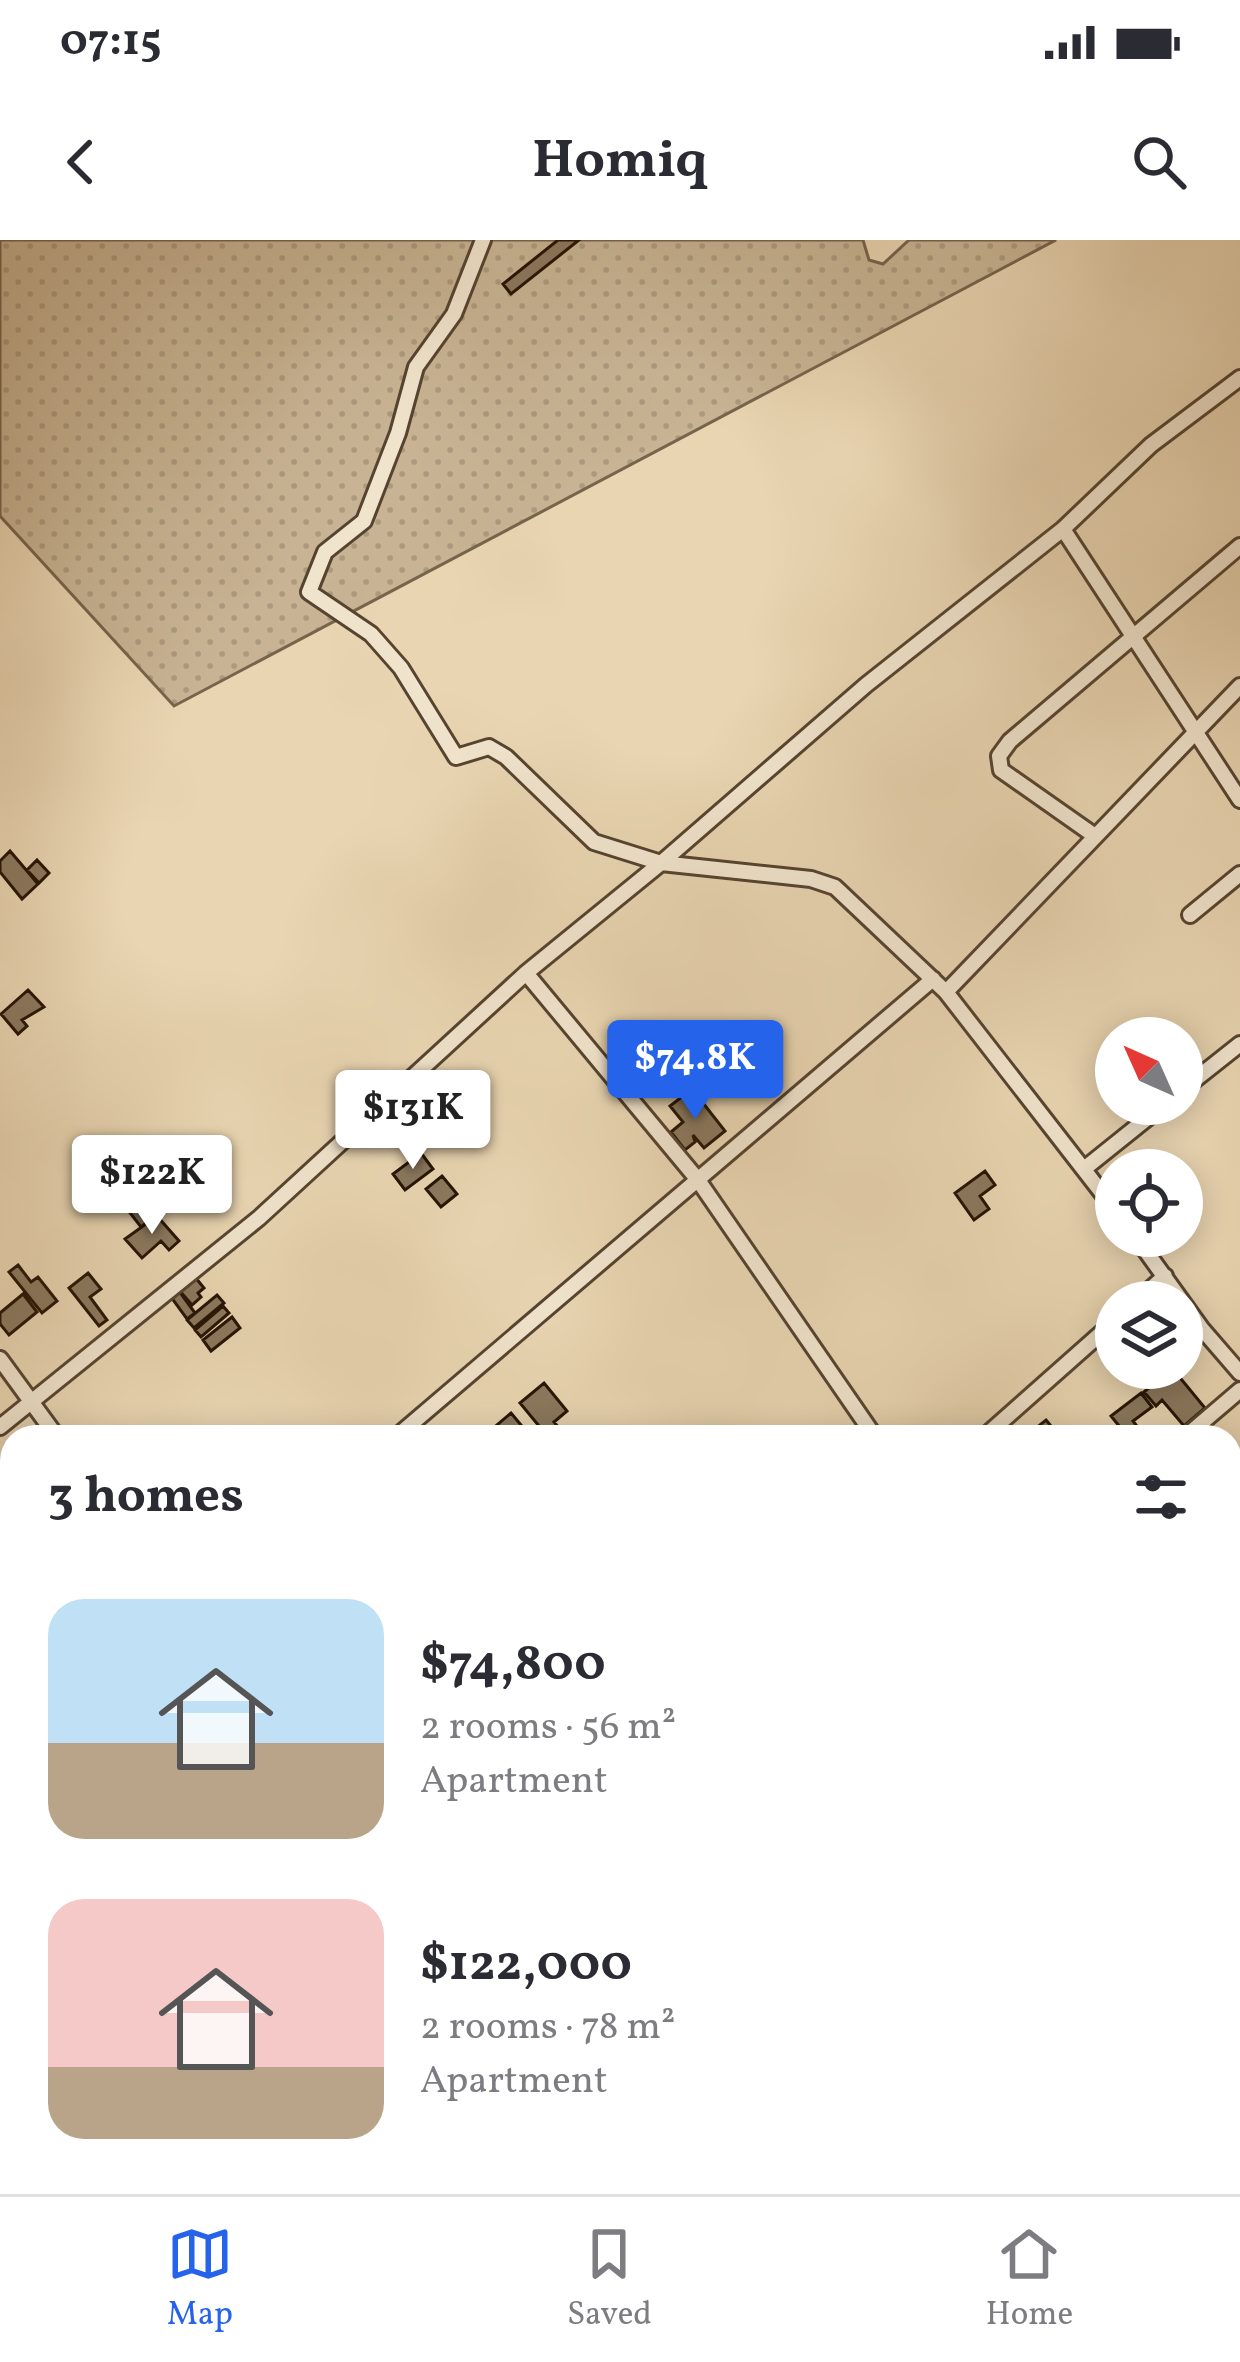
<!DOCTYPE html>
<html lang="en">
<head>
<meta charset="utf-8">
<style>
	body { margin:0; font-family:Vollkorn,serif; background:#f2f2f3; color:#2b2b33; height:100vh; display:flex; flex-direction:column; font-size:45px; white-space:nowrap }
	* { box-sizing:border-box; margin:0 }
	p { font-size:39px; color:#7c7c81 }
	.icon { flex:none; width:66px; height:66px; fill:none; stroke:currentColor; stroke-width:2; stroke-linecap:round; stroke-linejoin:round }
	.map { position:relative; flex:1; overflow:hidden }
	.side { position:absolute; left:0px; top:1185px; width:1242px; height:771px; display:flex; flex-direction:column; background:#fff; border-radius:36px 36px 0 0; box-shadow:0 6px 30px #0003 }
	.side>* { flex:none }
	.needle { width:78px; rotate:315deg }
	.tools { position:absolute; left:1095px; top:777px; display:grid; gap:24px }
	.tools a { display:grid; place-items:center; width:108px; height:108px; border-radius:50%; background:#fff; box-shadow:0 6px 30px #0003; font-size:60px }
	.price { position:absolute; translate:-50% -102px; padding:0 27px; border-radius:12px; background:#fff; color:#222; font-size:39px; line-height:78px; filter:drop-shadow(0 3px 6px #0008) }
	.price::after { content:''; position:absolute; left:50%; top:72px; width:36px; height:27px; margin-left:-18px; background:inherit; clip-path:polygon(0 0,100% 0,50% 100%) }
	.price.active { background:#2563eb; color:#fff }
	ul { padding:0; list-style:none }
	li { display:flex; align-items:center; gap:36px; height:300px; padding:0 48px }
	li span { display:grid; place-items:center; flex:none; width:336px; height:240px; border-radius:36px; color:#555 }
	li>.icon { margin-inline-start:auto }
	span .icon { width:144px; height:144px; fill:#fffc; stroke-width:1 }
	li b { font-size:51px }
	h2 { display:flex; justify-content:space-between; align-items:center; height:144px; padding:0 48px; font-size:51px }
	.status { display:flex; justify-content:space-between; align-items:center; height:84px; padding:0 60px; background:#fff; direction:ltr }
	.status svg { height:33px; fill:currentColor }
	header { display:flex; justify-content:space-between; align-items:center; height:156px; padding:0 48px; background:#fff; font-size:54px; font-weight:700 }
	.dock { display:flex; justify-content:space-around; align-items:center; height:168px; border-top:3px solid #e1e1e2; background:#fff; font-size:33px; color:#7c7c81 }
	.dock a { display:grid; justify-items:center; gap:6px }
	.dock .active { color:#2563eb }
	.map>svg:first-child { display:block }
	.grass { fill:url(#grass-dots); stroke:#76644c; stroke-width:3 }
	.building { fill:#8b785e; stroke:#251304; stroke-width:3 }
	.lines { fill:none; stroke-linecap:round; stroke-linejoin:round }
	.street-casing { stroke:#564430; stroke-width:20 }
	.street { stroke:#f1e4cd; stroke-width:14 }
</style>
</head>
<body>
<div class="status"><b>07:15</b><svg viewBox="0 0 49 12"><path d="M0 12V9h3v3zM5 12V6h3v6zM10 12V3h3v9zM15 12V0h3v12zM26 1h20v11H26zM47 4h2v5h-2z"/></svg></div>
<header><svg class="icon" aria-label="back" viewBox="0 0 24 24"><path d="M15 5l-7 7 7 7"/></svg>Homiq<svg class="icon" aria-label="search" viewBox="0 0 24 24"><circle cx="10" cy="10" r="6"/><path d="M15 15l6 6"/></svg></header>
<div class="map">
<svg width="1240" height="1954" viewBox="0 0 1240 1954">
	<defs>
		<pattern id="grass-dots" width="8" height="8" patternUnits="userSpaceOnUse" patternTransform="scale(3)"><rect width="8" height="8" fill="#c8b494"/><path d="M2 2h.1M6 6h.1" fill="none" stroke="#ac9a7e" stroke-width="1.8" stroke-linecap="round"/></pattern>
	</defs>
	<rect width="100%" height="100%" fill="#e9d5b2"/>
	<filter id="stains"><feTurbulence type="fractalNoise" baseFrequency=".00167" numOctaves="4"/><feColorMatrix values="0 0 0 0 .2 0 0 0 0 .09 0 0 0 0 .02 0 0 0 .5 -.17"/></filter>
	<radialGradient id="worn" r=".72"><stop offset=".6" stop-color="#630" stop-opacity="0"/><stop offset="1" stop-color="#630" stop-opacity=".3"/></radialGradient>
	<!-- grass -->
	<path class="grass" d="M0,0H863L869,20L883,24L909,0H1056L174,466L0,276Z"/>
	<!-- building -->
	<path class="building" d="M558,0H579L511,54L503,44Z
		M10,611L38,644L22,659L0,632V621Z
		M37,620L49,633L39,643L27,630Z
		M28,750L44,767L22,780L27,786L18,794L1,774Z
		M657,806L674,827L645,851L638,842L650,832L640,820Z
		M692,849L725,891L704,908L693,895L695,902L685,910L671,892L683,882L670,866Z
		M421,913L433,929L405,950L393,934Z
		M985,931L995,945L980,956L989,969L974,980L955,953Z
		M126,932L158,974L141,987L120,960L127,954L116,940Z
		M442,936L457,954L441,967L426,949Z
		M157,976L179,1001L169,1010L161,1001L142,1018L125,999Z
		M18,1025L31,1042L38,1037L57,1061L42,1073L9,1032Z
		M88,1033L101,1049L90,1057L107,1080L99,1086L69,1048Z
		M195,1037L204,1048L198,1053L201,1057L192,1065L179,1050Z
		M179,1051L195,1073L187,1079L171,1057Z
		M23,1054L37,1072L9,1095L0,1084V1073Z
		M217,1055L224,1063L194,1088L187,1080Z
		M223,1066L229,1073L201,1097L195,1090Z
		M232,1077L240,1088L211,1111L203,1100Z
		M1172,1128L1205,1168L1184,1186L1162,1160L1156,1166L1144,1152Z
		M544,1143L567,1171L554,1182L559,1188L548,1197L520,1163Z
		M1141,1153L1152,1167L1133,1181L1142,1193L1128,1197L1111,1176Z
		M511,1173L531,1197H487L485,1195Z
		M1046,1180L1060,1197H1034L1031,1192Z
		M1240,1236V1259L1230,1267V1244Z
		M242,1944H275L263,1954H230Z
		M411,1944H438L441,1948L434,1954H413L407,1947Z"/>
	<g class="lines">
		<!-- street casing -->
		<g class="street-casing">
			<path id="street" d="M483,0L454,74L416,127L398,193L364,281L325,312L309,352L371,394L401,428L456,517L489,507L506,517L594,602L661,623L811,639L835,647L946,752L1116,971
				M1063,289L1240,560
				M1095,596L1001,530L999,516L1010,501L1240,306
				M1190,675L1240,634
				M526,733L698,940L875,1197
				M946,752L1240,446
				M1182,850L1240,804
				M1084,929L1165,864
				M1135,996L1202,1089L1240,1133
				M1136,1062L1165,1036
				M0,1119L57,1197
				M0,1187L259,978L526,733L661,623L866,445L1063,289L1151,205L1240,138
				M396,1197L933,739
				M984,1197L1116,1080
				M1185,1197L1240,1150
				M1230,1324L1240,1316
				M1230,1660L1240,1652
				M1230,1688L1240,1701
				M1230,1784L1240,1777
				M0,1805L12,1823
				M1230,1933L1240,1920
				M604,1944L612,1954
				M1002,1944L1009,1954
				M101,1954V1944
				M290,1954L301,1944
				M670,1954L682,1944
				M849,1954L859,1944
				M1025,1954L1037,1944
				M1215,1954L1222,1944"/>
		</g>
		<!-- street -->
		<use href="#street" class="street"/>
	</g>
	<rect width="100%" height="100%" filter="url(#stains)"/>
	<rect width="100%" height="100%" fill="url(#worn)"/>
</svg>
<div class="tools">
<a><svg class="needle" viewBox="-14 -14 28 28"><path d="M0-13l5 13h-10z" fill="#e53935"/><path d="M0 13l5-13h-10z" fill="#7c7c81"/></svg></a>
<a><svg class="icon" aria-label="locate" viewBox="0 0 24 24"><circle cx="12" cy="12" r="6"/><path d="M12 2v4M12 18v4M2 12h4M18 12h4"/></svg></a>
<a><svg class="icon" aria-label="layers" viewBox="0 0 24 24"><path d="M12 4l9 5-9 5-9-5zM3 14l9 5 9-5"/></svg></a>
</div>
<b class="price active" style="left:695px;top:882px">$74.8K</b>
<b class="price" style="left:413px;top:932px">$131K</b>
<b class="price" style="left:152px;top:997px">$122K</b>
<section class="side">
<h2>3 homes<svg class="icon" aria-label="filters" viewBox="0 0 24 24"><path d="M4 7h16M4 17h16"/><circle cx="9" cy="7" r="2"/><circle cx="15" cy="17" r="2"/></svg></h2>
<ul>
<li><span style="background:linear-gradient(#bfe0f5 60%,#b9a48a 0)"><svg class="icon" aria-label="home" viewBox="0 0 24 24"><path d="M3 11l9-7 9 7M6 9v11h12V9"/></svg></span><div><b>$74,800</b><p>2 rooms · 56 m²</p><p>Apartment</p></div></li>
<li><span style="background:linear-gradient(#f6c9c9 70%,#b9a48a 0)"><svg class="icon" aria-label="home" viewBox="0 0 24 24"><path d="M3 11l9-7 9 7M6 9v11h12V9"/></svg></span><div><b>$122,000</b><p>2 rooms · 78 m²</p><p>Apartment</p></div></li>
</ul>
</section>
</div>
<nav class="dock">
<a class="active"><svg class="icon" aria-label="map" viewBox="0 0 24 24"><path d="M3 6l6-2 6 2 6-2v14l-6 2-6-2-6 2zM9 4v14M15 6v14"/></svg>Map</a>
<a><svg class="icon" aria-label="saved" viewBox="0 0 24 24"><path d="M7 4h10v16l-5-4-5 4z"/></svg>Saved</a>
<a><svg class="icon" aria-label="home" viewBox="0 0 24 24"><path d="M3 11l9-7 9 7M6 9v11h12V9"/></svg>Home</a>
</nav>
</body>
</html>
